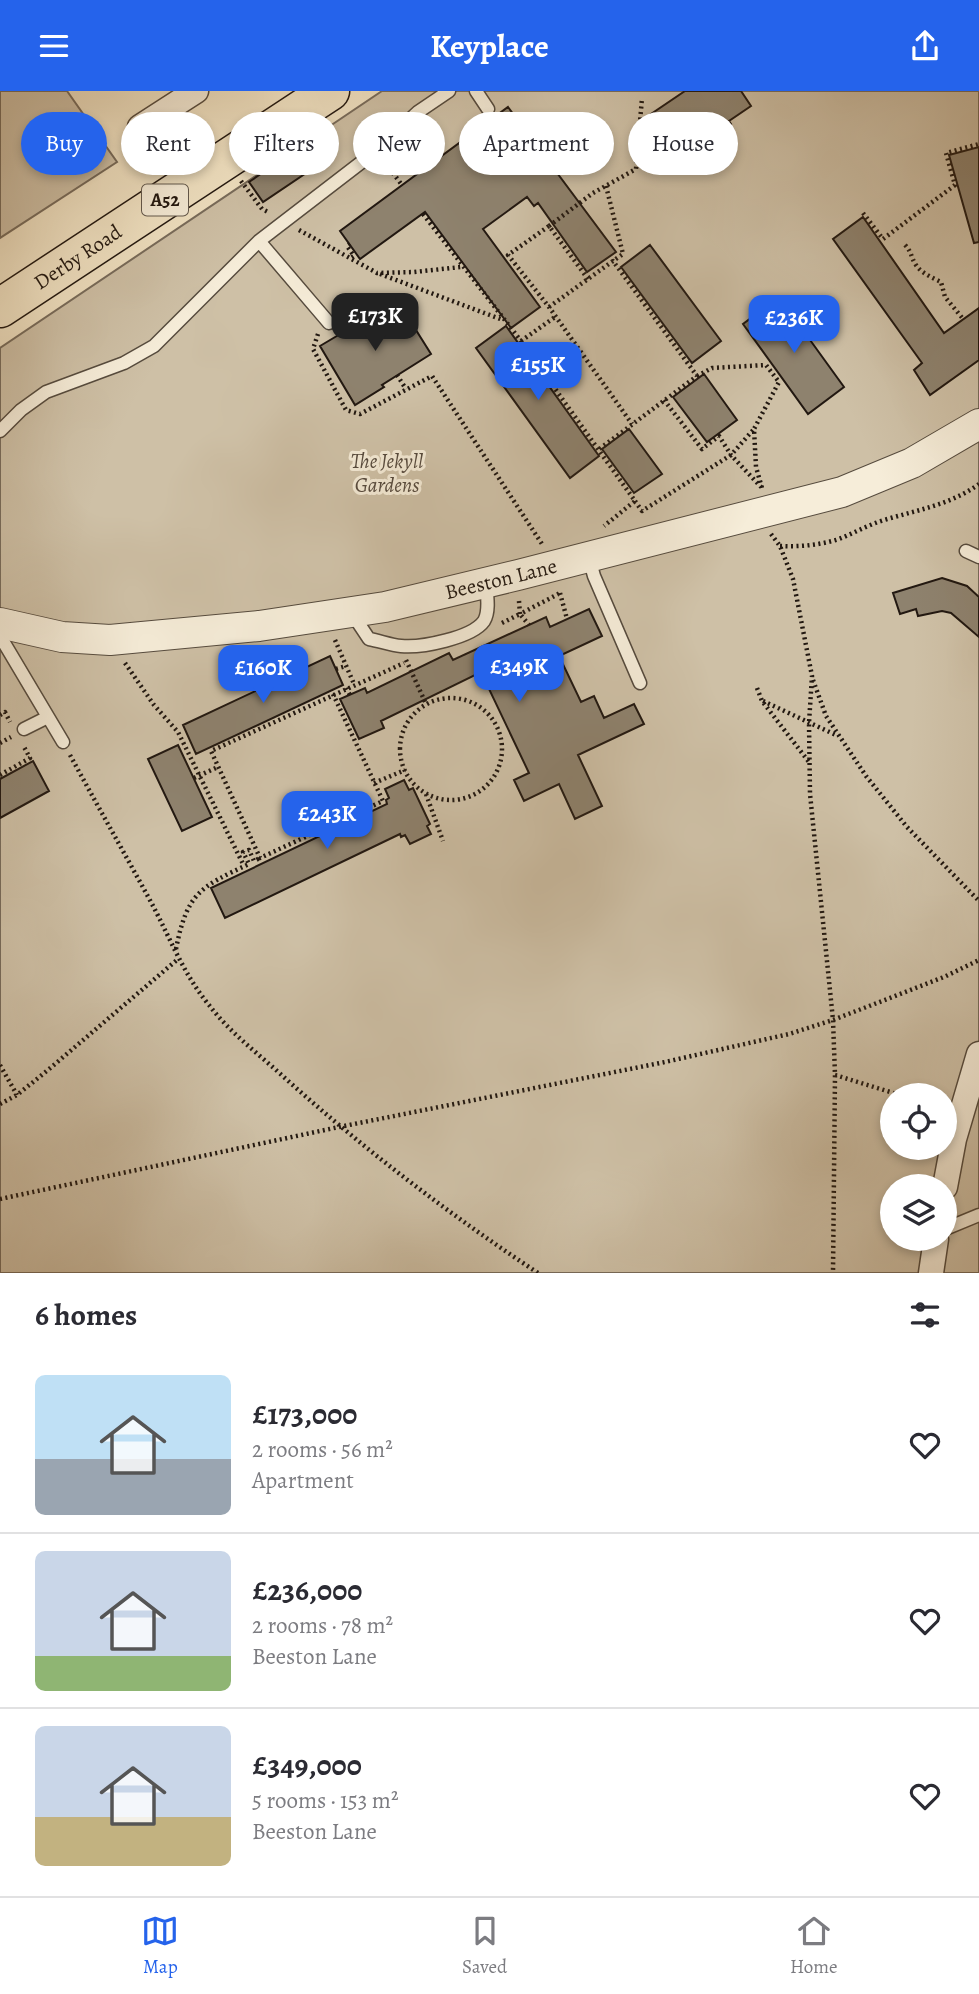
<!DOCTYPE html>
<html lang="en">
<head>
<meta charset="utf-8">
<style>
	body { margin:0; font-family:Alegreya,serif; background:#f2f2f3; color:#2b2b33; height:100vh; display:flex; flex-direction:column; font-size:26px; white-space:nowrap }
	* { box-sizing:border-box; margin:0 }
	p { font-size:23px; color:#7c7c81 }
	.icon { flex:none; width:38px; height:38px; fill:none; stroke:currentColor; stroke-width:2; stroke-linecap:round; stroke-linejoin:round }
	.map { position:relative; height:1182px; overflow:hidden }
	.drawer { display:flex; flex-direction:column; background:#fff; flex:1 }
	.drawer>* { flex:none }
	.top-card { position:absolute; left:21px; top:21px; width:938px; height:63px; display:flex; gap:14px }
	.buttons { position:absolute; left:880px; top:992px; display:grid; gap:14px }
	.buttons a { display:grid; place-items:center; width:77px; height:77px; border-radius:50%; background:#fff; box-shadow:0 4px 10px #0003; font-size:35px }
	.price { position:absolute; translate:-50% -60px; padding:0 16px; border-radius:14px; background:#2563eb; color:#fff; font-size:23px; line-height:46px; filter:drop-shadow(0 2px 4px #0008) }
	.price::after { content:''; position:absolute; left:50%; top:42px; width:21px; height:16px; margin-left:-10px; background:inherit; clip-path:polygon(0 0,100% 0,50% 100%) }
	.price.selected { background:#222; color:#fff }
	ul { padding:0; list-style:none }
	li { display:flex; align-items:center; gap:21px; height:175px; padding:0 35px }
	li+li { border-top:2px solid #e1e1e2 }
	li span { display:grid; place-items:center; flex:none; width:196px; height:140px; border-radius:10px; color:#555 }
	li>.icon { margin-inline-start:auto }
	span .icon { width:84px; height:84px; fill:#fffc; stroke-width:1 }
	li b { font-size:30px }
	h2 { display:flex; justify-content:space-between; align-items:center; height:84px; padding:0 35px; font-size:30px }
	.pill { padding:0 24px; border-radius:32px; background:#fff; box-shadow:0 4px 10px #0003; font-size:24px; line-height:63px }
	.pill.selected { background:#2563eb; color:#fff }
	header { display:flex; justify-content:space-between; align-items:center; height:91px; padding:0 35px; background:#2563eb; color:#fff; font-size:32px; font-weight:600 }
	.dock { display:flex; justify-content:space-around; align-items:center; height:98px; border-top:2px solid #e1e1e2; background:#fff; font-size:19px; color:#7c7c81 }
	.dock a { display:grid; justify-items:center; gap:4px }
	.dock .selected { color:#2563eb }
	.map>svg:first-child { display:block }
	.green { fill:#cec0a6; stroke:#786c5c; stroke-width:2; fill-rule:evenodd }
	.building { fill:#8e826e; stroke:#221811; stroke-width:2 }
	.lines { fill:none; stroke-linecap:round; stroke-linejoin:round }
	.service-casing { stroke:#564b3e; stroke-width:15 }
	.minor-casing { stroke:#564b3e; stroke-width:27 }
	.tertiary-casing { stroke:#564b3e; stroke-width:32 }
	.trunk-casing { stroke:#221811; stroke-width:41 }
	.path { stroke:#221811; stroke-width:4.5; stroke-dasharray:2 3.5; stroke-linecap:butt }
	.service { stroke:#f6edd9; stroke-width:12 }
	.minor { stroke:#f6edd9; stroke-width:24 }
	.tertiary { stroke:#f6edd9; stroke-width:30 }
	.trunk { stroke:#f1e3c4; stroke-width:38 }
	.path-bridge { stroke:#221811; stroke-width:4.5; stroke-dasharray:2 3.5; stroke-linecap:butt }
	.labels { text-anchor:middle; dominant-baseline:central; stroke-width:6; stroke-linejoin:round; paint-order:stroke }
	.shield { fill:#f6edd9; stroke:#62584d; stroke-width:2 }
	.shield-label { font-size:19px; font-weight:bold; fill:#221811 }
	.street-label { font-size:21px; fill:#221811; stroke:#f6edd9 }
	.park-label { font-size:21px; font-style:italic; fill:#564a3e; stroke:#f6edd9 }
</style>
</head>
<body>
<header><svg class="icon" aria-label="menu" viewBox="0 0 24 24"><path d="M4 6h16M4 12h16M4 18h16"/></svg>Keyplace<svg class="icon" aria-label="share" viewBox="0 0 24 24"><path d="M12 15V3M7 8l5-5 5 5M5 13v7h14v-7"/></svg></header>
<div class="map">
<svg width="979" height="1182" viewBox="0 0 979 1182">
	<rect width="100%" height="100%" fill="#f1e3c4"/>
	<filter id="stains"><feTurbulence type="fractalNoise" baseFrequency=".00286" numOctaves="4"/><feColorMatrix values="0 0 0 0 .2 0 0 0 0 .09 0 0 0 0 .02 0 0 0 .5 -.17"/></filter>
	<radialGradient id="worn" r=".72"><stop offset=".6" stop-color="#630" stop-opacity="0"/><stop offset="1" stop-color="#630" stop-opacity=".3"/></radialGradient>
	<!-- green -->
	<path class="green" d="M0,0H67L117,71L0,147Z
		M382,0H979V1182H0V257ZM892,1004H945V1057H892ZM892,1096H945V1148H892Z"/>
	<!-- building -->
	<path class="building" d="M685,0H741L751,15L729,30L731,33L681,66L667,44L660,48L650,35L656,30L651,23Z
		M508,16L616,161L587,181L538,112L534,115L527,106L483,138L540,216L511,237L425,121L360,168L340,140Z
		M307,51L321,72L263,111L249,91Z
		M979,56V151L974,152L949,64Z
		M863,126L944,242L979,217V269L930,304L914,279L922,272L833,148Z
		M650,154L721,250L692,272L621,176Z
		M779,206L844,296L808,323L743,233Z
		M399,212L431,263L382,294L384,296L355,314L320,255L352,236L354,239Z
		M506,235L599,365L570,387L476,257Z
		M704,283L737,329L707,351L673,306Z
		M629,338L662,383L634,402L602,358Z
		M942,487L967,495L979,506V546L951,522L942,520L918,525L916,518L900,523L893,502Z
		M589,518L602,545L559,565L581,611L594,605L604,627L634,613L644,633L578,664L602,715L575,728L559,693L524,710L514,689L529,682L481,581L381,630L384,637L359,648L340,608L365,597L367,602L449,562L453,569L546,526L550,536Z
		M330,565L343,594L196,663L183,634Z
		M178,654L212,726L182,740L148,668Z
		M33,670L49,700L0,727V688Z
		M404,689L409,699L413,697L430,733L427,735L431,743L410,753L405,744L401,746L400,743L225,827L211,797L387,713L386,709L389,707L385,698Z"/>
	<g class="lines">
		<!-- service casing -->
		<g class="service-casing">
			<path id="service" d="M476,0L488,18
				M259,150L329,232
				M0,340L21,319L46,301L124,272L154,255L259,150L376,60L418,21L449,0
				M966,460L979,466
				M589,467L594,485L640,592
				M351,521L369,548C380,550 391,554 401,555C421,557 472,547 484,530C490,520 487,504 486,493
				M0,545L63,651
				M24,638L48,626
				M945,1138L979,1124"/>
		</g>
		<!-- minor casing -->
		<g class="minor-casing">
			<path id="minor" d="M140,36L196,0
				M945,1096L954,1048L979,963
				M931,1182L936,1148"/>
		</g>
		<!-- tertiary casing -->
		<g class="tertiary-casing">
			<g id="tertiary">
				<path id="s1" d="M0,532L62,546L110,549L259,535L385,516L518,484L842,401L912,372L979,333"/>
			</g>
		</g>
		<!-- trunk casing -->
		<g class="trunk-casing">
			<g id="trunk">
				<path id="s2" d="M0,217L330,0"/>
			</g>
		</g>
		<!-- path -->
		<path class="path" d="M386,73L402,94
			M241,90L262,118L270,122
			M606,95L623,163L613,170
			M863,122L883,148L955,94L946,62L979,53
			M423,123L521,250L635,410L604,435
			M549,135L593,102L636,78L642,7
			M299,139L377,182L414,181L461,176
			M350,153L347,155L354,165L351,167
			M905,154C912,161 911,167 916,174C921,182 933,187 941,191L945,206L964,229
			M380,183L503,229
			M588,188L549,135L508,164L549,216L632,333
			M549,216L613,170L697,285L598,359
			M318,243L313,258L346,319L360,323L432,285L542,453
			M521,250L555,226
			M397,284L406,298
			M697,285L712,277L766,274L779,291L754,338L756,376L762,397
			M664,309L702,358L719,345L731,364L761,396
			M635,410L642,420L731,364L754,338
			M771,443L780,455L793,488L812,585L809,632L810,703L833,929L835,984L833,1182
			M780,455C800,456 820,454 839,448C854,442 868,434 884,429C917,419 950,414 979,393
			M560,502L567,528
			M519,510L520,523L562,501
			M502,532L520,523L529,534
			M335,549L354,593
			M406,569L426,613
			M125,572L154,614L178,641L244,775
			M336,578L346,575
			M813,589L826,625L866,685L907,736L979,810
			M346,597L350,604
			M757,597L762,610L809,671
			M333,603L383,710L260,767L211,660L404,572
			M400 658a51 51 0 1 1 102 0a51 51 0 1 1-102 0Z
			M763,610L838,645
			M0,624L5,621L10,631
			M0,652L11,646
			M70,664C97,714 125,763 152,813C170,847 184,884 209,914C230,942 260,964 286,988C365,1059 449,1123 538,1182
			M0,684L30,667L23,654
			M374,692L405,679
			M426,703L443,750
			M176,858C187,802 200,796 249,773L243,761L249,759L254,770L260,767
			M0,974L17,1004
			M835,984L900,1004
			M0,1013L17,1004L48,979L178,868
			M0,1108L339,1036L665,971L789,943L833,929L944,886L979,869"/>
		<!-- service -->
		<use href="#service" class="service"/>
		<!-- minor -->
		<use href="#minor" class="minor"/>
		<!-- tertiary -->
		<use href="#tertiary" class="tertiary"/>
		<!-- trunk -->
		<use href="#trunk" class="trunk"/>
		<!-- path-bridge -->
		<path class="path-bridge" d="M194,687L218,676"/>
	</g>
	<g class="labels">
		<!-- shield labels -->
		<rect class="shield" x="142" y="93.5" width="46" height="31" rx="5"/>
		<g class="shield-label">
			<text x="165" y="109">A52</text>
		</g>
		<!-- street labels -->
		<g class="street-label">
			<text stroke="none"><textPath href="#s2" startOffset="93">Derby Road</textPath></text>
			<text stroke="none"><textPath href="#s1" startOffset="508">Beeston Lane</textPath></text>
		</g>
		<!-- park labels -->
		<g class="park-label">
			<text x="387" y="370">The Jekyll<tspan x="387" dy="24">Gardens</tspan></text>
		</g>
	</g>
	<rect width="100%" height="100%" filter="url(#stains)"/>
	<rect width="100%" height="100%" fill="url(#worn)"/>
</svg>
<div class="buttons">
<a><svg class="icon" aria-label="locate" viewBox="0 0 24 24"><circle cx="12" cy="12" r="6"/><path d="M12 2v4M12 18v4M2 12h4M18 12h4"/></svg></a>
<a><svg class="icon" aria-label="layers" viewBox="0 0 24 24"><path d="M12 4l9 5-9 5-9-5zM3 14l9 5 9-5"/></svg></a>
</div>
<b class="price selected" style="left:375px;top:262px">£173K</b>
<b class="price" style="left:794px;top:264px">£236K</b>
<b class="price" style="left:538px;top:311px">£155K</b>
<b class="price" style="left:519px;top:613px">£349K</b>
<b class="price" style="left:263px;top:614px">£160K</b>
<b class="price" style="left:327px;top:760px">£243K</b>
<div class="top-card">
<a class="pill selected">Buy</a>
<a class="pill">Rent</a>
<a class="pill">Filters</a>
<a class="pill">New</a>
<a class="pill">Apartment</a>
<a class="pill">House</a>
</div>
</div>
<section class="drawer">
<h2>6 homes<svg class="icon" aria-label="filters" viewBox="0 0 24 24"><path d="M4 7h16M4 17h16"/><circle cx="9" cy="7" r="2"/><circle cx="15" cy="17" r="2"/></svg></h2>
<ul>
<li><span style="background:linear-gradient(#bfe0f5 60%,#9aa5b1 0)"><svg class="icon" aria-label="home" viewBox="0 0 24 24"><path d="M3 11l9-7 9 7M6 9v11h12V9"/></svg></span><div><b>£173,000</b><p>2 rooms · 56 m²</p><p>Apartment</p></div><svg class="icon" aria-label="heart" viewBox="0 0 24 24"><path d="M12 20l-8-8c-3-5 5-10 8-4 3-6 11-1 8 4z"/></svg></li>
<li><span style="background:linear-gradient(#c9d6e8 75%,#8fb573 0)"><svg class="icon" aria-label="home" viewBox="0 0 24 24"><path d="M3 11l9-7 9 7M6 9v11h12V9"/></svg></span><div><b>£236,000</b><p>2 rooms · 78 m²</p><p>Beeston Lane</p></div><svg class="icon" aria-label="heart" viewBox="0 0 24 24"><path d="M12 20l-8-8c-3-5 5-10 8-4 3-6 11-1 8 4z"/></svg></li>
<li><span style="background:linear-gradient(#c9d6e8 65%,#c2b280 0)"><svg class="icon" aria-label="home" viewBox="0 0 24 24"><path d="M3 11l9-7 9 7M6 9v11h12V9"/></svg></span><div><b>£349,000</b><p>5 rooms · 153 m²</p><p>Beeston Lane</p></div><svg class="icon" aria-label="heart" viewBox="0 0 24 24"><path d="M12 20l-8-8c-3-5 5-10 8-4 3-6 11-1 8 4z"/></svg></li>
</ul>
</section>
<nav class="dock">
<a class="selected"><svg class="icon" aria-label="map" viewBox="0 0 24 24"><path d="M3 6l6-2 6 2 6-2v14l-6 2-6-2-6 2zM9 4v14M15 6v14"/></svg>Map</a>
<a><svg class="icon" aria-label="saved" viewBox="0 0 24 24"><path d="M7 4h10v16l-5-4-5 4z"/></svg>Saved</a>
<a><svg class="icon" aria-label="home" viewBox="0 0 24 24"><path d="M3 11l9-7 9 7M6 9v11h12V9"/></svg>Home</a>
</nav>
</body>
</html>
